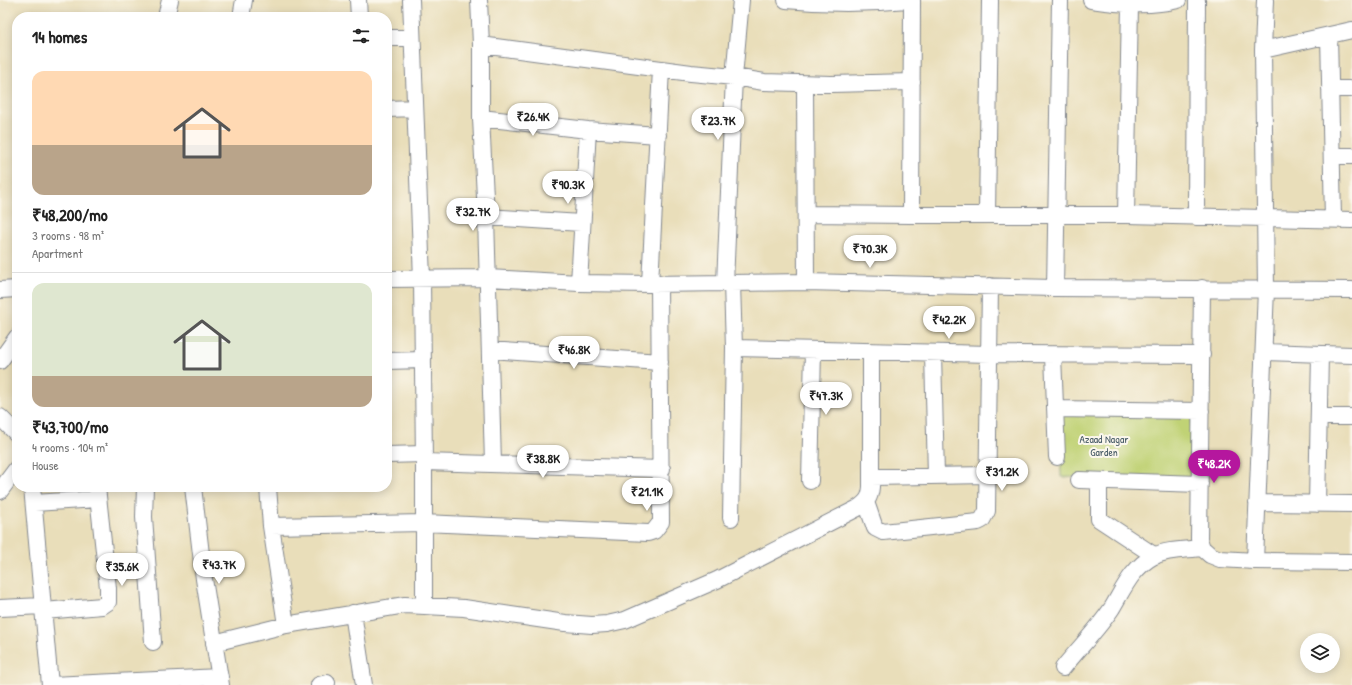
<!DOCTYPE html>
<html lang="en">
<head>
<meta charset="utf-8">
<style>
	body { margin:0; font-family:"Patrick Hand",sans-serif; background:#f2f2f2; color:#222; height:100vh; display:flex; flex-direction:column; font-size:15px; white-space:nowrap }
	* { box-sizing:border-box; margin:0 }
	p { font-size:13px; color:#767676 }
	.icon { flex:none; width:22px; height:22px; fill:none; stroke:currentColor; stroke-width:2; stroke-linecap:round; stroke-linejoin:round }
	.map { position:relative; flex:1; overflow:hidden }
	.drawer { position:absolute; left:12px; top:12px; width:380px; height:480px; display:flex; flex-direction:column; background:#fff; border-radius:16px; box-shadow:0 2px 10px #0003 }
	.drawer>* { flex:none }
	.tools { position:absolute; left:1300px; top:633px; display:grid; gap:8px }
	.tools a { display:grid; place-items:center; width:40px; height:40px; border-radius:50%; background:#fff; box-shadow:0 2px 10px #0003; font-size:20px }
	.price { position:absolute; translate:-50% -34px; padding:0 9px; border-radius:14px; background:#fff; color:#222; font-size:13px; line-height:26px; filter:drop-shadow(0 1px 2px #0008) }
	.price::after { content:''; position:absolute; left:50%; top:24px; width:12px; height:9px; margin-left:-6px; background:inherit; clip-path:polygon(0 0,100% 0,50% 100%) }
	.price.current { background:#b5179e; color:#fff }
	ul { padding:0; list-style:none }
	li { display:grid; align-content:center; gap:8px; height:212px; padding:0 20px }
	li+li { border-top:1px solid #e0e0e0 }
	li span { display:grid; place-items:center; height:124px; border-radius:12px; color:#555 }
	li>.icon { margin-inline-start:auto }
	span .icon { width:72px; height:72px; fill:#fffc; stroke-width:1 }
	li b { font-size:17px }
	h2 { display:flex; justify-content:space-between; align-items:center; height:48px; padding:0 20px; font-size:17px }
	.map>svg:first-child { display:block }
	.green { fill:#c0d275; stroke:#6e806a }
	.lines { fill:none; stroke-linecap:round; stroke-linejoin:round }
	.minor-casing { stroke:#82868c; stroke-width:18 }
	.minor { stroke:#fff; stroke-width:16 }
	.labels { text-anchor:middle; dominant-baseline:central; stroke-width:4; stroke-linejoin:round; paint-order:stroke }
	.park-label { font-size:11px; fill:#445864; stroke:#fbf7ec }
</style>
</head>
<body>
<div class="map">
<svg width="1352" height="685" viewBox="0 0 1352 685">
	<rect width="100%" height="100%" fill="#fbf7ec"/>
	<filter id="ink" filterUnits="userSpaceOnUse"><feTurbulence type="fractalNoise" baseFrequency=".025" numOctaves="2"/><feDisplacementMap in="SourceGraphic" scale="8" xChannelSelector="R" yChannelSelector="G"/><feConvolveMatrix kernelMatrix="1 2 1 2 8 2 1 2 1" color-interpolation-filters="sRGB"/></filter>
	<filter id="wash" filterUnits="userSpaceOnUse"><feTurbulence type="fractalNoise" baseFrequency=".012" numOctaves="4" result="noise"/><feDisplacementMap in="SourceGraphic" scale="16" xChannelSelector="R" yChannelSelector="G"/><feGaussianBlur stdDeviation="0.9" result="paint"/><feColorMatrix in="noise" values="0 0 0 0 0 0 0 0 0 0 0 0 0 0 0 0 0 1.4 0 .05"/><feComposite in="paint" operator="in"/></filter>
	<g filter="url(#wash)">
		<rect width="100%" height="100%" fill="#e9deba"/>
		<!-- green -->
		<path class="green" d="M1060,411L1192,416V481L1061,477Z"/>
	</g>
	<g filter="url(#ink)">
		<g class="lines">
			<!-- minor casing -->
			<g class="minor-casing">
				<path id="minor" d="M358,0L359,17
					M411,0L422,279L424,462V605
					M479,0L481,45V118L486,217L493,463
					M786,0C827,4 866,4 907,0
					M912,0L911,215H1126L1352,220
					M1091,0C1120,4 1149,7 1178,0
					M166,17L170,0
					M241,17L244,0
					M1329,35L1333,219
					M387,38H412
					M481,45L691,73L734,77L764,82L831,84L912,82
					M1263,50L1352,30
					M805,84L806,282
					M1330,89H1352
					M387,109L415,108
					M481,118L588,130L658,135
					M1332,156H1352
					M806,214L911,215
					M987,215L990,0
					M1126,215L1130,5
					M486,217L581,223
					M1196,217L1197,0
					M387,279L488,278L579,283L650,284L806,282L1055,288L1352,290
					M579,283L588,130
					M725,283L734,77L741,0
					M732,283L734,348L991,354L1202,355
					M650,284L661,69
					M1055,288L1060,0
					M1202,288L1199,539L1202,548L1210,555L1220,559L1255,561L1352,562
					M0,290L17,289
					M490,350L660,362
					M1264,352L1352,355
					M933,353L936,476
					M1053,355L1057,457
					M0,361L17,337
					M387,361L423,360
					M1055,409L1201,411
					M0,417L17,434
					M1319,417H1352
					M387,455L424,454
					M424,462L662,469
					M871,477L988,475
					M1079,480L1200,484
					M810,481L813,350
					M1099,481V519L1155,556
					M32,487L50,685
					M145,487L144,517L153,642
					M193,487L204,579L221,685
					M268,487L271,526L286,625
					M0,491L17,468
					M866,502L875,528L883,532L978,522L982,520L987,511L990,286
					M34,503L98,499
					M1257,503L1352,504
					M1317,504L1320,354
					M731,518L734,348
					M271,526L424,523L648,533L654,531L661,522L659,283
					M1255,561L1266,289L1263,50L1265,0
					M0,608L43,606
					M44,611L102,606L108,602V588L97,487
					M353,613L364,685
					M214,643L286,625L405,605L464,608L565,623L592,625L607,624L625,620L717,580L858,508C867,502 870,498 871,487V352
					M1063,668C1079,648 1098,629 1112,608C1124,588 1132,568 1154,556C1168,549 1186,550 1202,548
					M52,685L220,677
					M319,685L327,683"/>
			</g>
			<!-- minor -->
			<use href="#minor" class="minor"/>
		</g>
	</g>
	<g class="labels">
		<!-- park labels -->
		<g class="park-label">
			<text x="1104" y="439">Azaad Nagar<tspan x="1104" dy="13">Garden</tspan></text>
		</g>
	</g>
</svg>
<div class="tools">
<a><svg class="icon" aria-label="layers" viewBox="0 0 24 24"><path d="M12 4l9 5-9 5-9-5zM3 14l9 5 9-5"/></svg></a>
</div>
<b class="price" style="left:533px;top:137px">₹26.4K</b>
<b class="price" style="left:718px;top:141px">₹23.7K</b>
<b class="price" style="left:568px;top:205px">₹90.3K</b>
<b class="price" style="left:473px;top:232px">₹32.7K</b>
<b class="price" style="left:870px;top:269px">₹70.3K</b>
<b class="price" style="left:949px;top:340px">₹42.2K</b>
<b class="price" style="left:574px;top:370px">₹46.8K</b>
<b class="price" style="left:826px;top:416px">₹47.3K</b>
<b class="price" style="left:543px;top:479px">₹38.8K</b>
<b class="price current" style="left:1214px;top:484px">₹48.2K</b>
<b class="price" style="left:1002px;top:492px">₹31.2K</b>
<b class="price" style="left:647px;top:512px">₹21.1K</b>
<b class="price" style="left:219px;top:585px">₹43.7K</b>
<b class="price" style="left:122px;top:587px">₹35.6K</b>
<section class="drawer">
<h2>14 homes<svg class="icon" aria-label="filters" viewBox="0 0 24 24"><path d="M4 7h16M4 17h16"/><circle cx="9" cy="7" r="2"/><circle cx="15" cy="17" r="2"/></svg></h2>
<ul>
<li><span style="background:linear-gradient(#ffd9b3 60%,#b9a48a 0)"><svg class="icon" aria-label="home" viewBox="0 0 24 24"><path d="M3 11l9-7 9 7M6 9v11h12V9"/></svg></span><div><b>₹48,200/mo</b><p>3 rooms · 98 m²</p><p>Apartment</p></div></li>
<li><span style="background:linear-gradient(#dfe7d0 75%,#b9a48a 0)"><svg class="icon" aria-label="home" viewBox="0 0 24 24"><path d="M3 11l9-7 9 7M6 9v11h12V9"/></svg></span><div><b>₹43,700/mo</b><p>4 rooms · 104 m²</p><p>House</p></div></li>
</ul>
</section>
</div>
</body>
</html>
